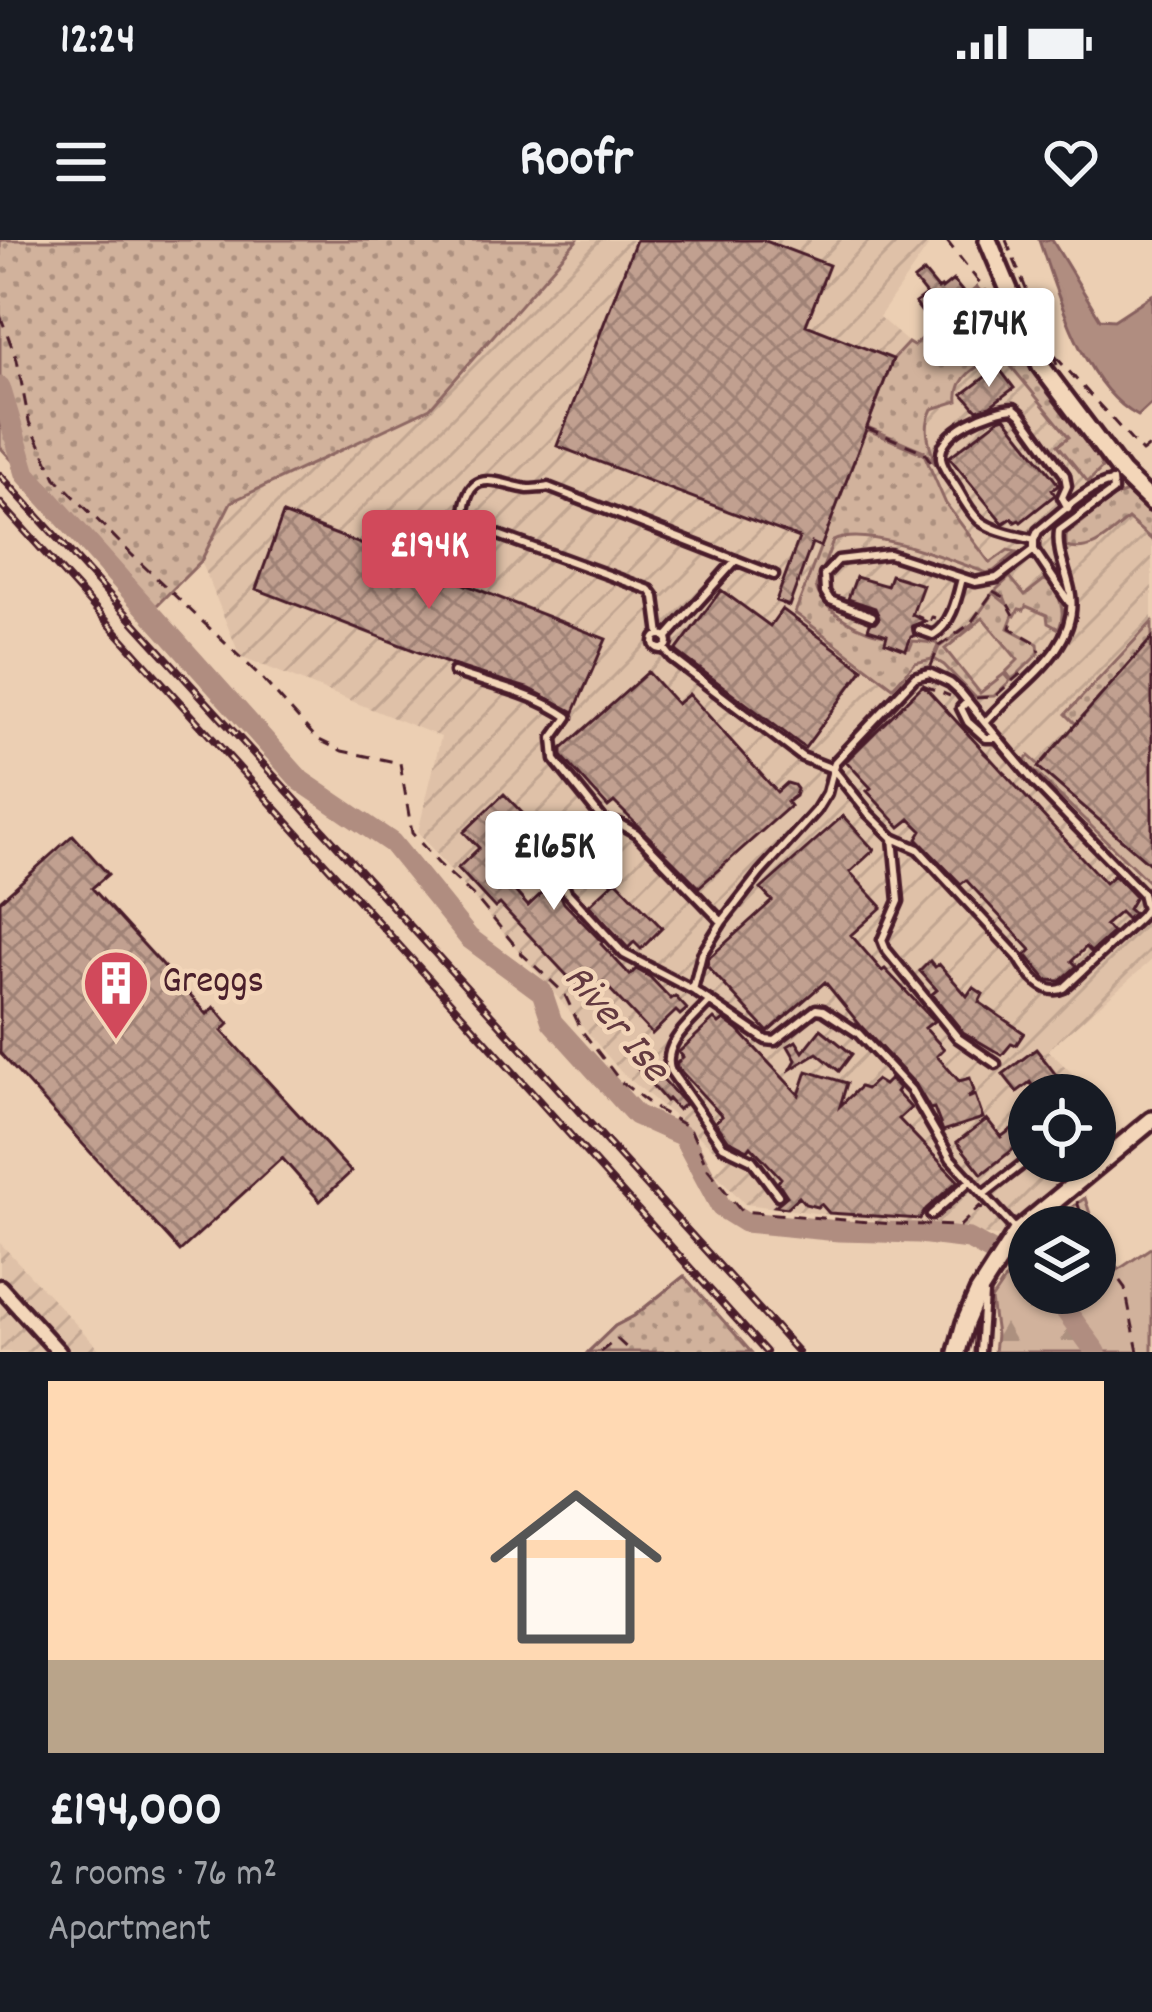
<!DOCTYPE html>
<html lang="en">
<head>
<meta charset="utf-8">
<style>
	body { margin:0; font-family:Dekko,sans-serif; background:#242831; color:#f1f3f6; height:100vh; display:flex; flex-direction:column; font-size:45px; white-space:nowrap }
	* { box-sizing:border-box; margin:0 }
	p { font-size:39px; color:#9ea1a6 }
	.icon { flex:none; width:66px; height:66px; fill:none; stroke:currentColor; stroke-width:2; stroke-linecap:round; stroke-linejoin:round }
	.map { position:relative; height:1112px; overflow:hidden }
	.side { display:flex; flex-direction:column; background:#171b24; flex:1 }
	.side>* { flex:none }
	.buttons { position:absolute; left:1008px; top:834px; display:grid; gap:24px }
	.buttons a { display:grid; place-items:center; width:108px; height:108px; border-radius:50%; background:#171b24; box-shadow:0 3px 9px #0004; font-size:60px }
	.price { position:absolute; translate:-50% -102px; padding:0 27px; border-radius:12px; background:#fff; color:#222; font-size:39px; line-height:78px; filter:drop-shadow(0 3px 6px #0008) }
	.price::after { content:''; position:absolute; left:50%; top:72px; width:36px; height:27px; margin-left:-18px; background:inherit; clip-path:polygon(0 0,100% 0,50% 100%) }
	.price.active { background:#d1495b; color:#fff }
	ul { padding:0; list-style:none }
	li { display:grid; align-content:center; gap:24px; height:636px; padding:0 48px }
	li span { display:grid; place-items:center; height:372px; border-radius:0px; color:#555 }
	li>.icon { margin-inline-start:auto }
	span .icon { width:216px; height:216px; fill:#fffc; stroke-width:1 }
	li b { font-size:51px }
	.status { display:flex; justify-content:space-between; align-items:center; height:84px; padding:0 60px; background:#171b24; direction:ltr }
	.status svg { height:33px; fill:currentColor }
	header { display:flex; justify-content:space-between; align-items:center; height:156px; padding:0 48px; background:#171b24; font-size:54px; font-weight:700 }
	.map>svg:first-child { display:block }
	.industrial { fill:url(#industrial-furrows) }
	.grass { fill:url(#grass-dots); stroke:#8e6864; stroke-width:3 }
	.forest { fill:url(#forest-firs); stroke:#8e6864; stroke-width:3 }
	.green { fill:#d1b29c; stroke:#8e6864; stroke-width:3 }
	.water { fill:#b08d80; stroke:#87615e; stroke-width:3 }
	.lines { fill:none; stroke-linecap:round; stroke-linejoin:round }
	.stream { stroke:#87615e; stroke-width:3 }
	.river { stroke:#b08d80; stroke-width:21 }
	.building { fill:url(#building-cross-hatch); stroke:#4a1f2b; stroke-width:3 }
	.service-casing { stroke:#4a1f2b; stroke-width:15 }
	.minor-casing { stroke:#4a1f2b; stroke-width:21 }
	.tertiary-casing { stroke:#4a1f2b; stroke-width:24 }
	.path { stroke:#4a1f2b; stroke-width:3; stroke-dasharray:12 9; stroke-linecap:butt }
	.service { stroke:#f3d6b9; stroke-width:6 }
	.minor { stroke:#f3d6b9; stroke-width:12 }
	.tertiary { stroke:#f3d6b9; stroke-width:15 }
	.rail-casing { stroke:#4a1f2b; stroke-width:8 }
	.rail { stroke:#f3d6b9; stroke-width:3; stroke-dasharray:9; stroke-linecap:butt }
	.labels { text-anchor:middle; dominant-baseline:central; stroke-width:9; stroke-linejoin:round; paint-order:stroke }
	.poi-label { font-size:39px; fill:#4a1f2b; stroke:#f3d6b9; text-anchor:start }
	.water-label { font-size:42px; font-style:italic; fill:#643a40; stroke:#f3d6b9 }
</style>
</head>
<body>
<div class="status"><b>12:24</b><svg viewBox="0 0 49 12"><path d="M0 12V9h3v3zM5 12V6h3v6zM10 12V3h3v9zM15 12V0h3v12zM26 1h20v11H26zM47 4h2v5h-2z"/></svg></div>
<header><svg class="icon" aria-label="menu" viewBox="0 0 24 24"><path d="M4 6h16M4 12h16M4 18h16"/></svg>Roofr<svg class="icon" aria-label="heart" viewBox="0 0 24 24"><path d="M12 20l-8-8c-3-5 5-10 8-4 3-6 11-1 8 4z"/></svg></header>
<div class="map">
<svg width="1152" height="1112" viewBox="0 0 1152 1112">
	<defs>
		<pattern id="industrial-furrows" width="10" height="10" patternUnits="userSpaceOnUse" patternTransform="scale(3)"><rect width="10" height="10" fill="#dfc1a8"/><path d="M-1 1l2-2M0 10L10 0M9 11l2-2" fill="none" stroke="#c1a591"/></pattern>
		<pattern id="grass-dots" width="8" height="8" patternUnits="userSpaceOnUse" patternTransform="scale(3)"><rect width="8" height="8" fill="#d1b29c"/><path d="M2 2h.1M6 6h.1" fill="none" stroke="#ac907f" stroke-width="1.8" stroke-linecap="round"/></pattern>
		<pattern id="forest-firs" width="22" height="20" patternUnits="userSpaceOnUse" patternTransform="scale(3)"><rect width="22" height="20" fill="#d1b29c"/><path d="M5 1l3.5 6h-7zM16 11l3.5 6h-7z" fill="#ac907f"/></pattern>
		<pattern id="building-cross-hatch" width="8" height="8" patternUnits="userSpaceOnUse" patternTransform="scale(3)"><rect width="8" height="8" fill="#c1a090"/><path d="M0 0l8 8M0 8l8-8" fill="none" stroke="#9f8276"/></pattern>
	</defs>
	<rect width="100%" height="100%" fill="#eccfb3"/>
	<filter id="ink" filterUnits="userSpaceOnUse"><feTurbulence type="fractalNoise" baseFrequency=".00833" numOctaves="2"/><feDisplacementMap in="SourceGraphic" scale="24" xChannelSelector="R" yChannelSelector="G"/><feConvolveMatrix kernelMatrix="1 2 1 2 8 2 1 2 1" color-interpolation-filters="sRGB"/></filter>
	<g filter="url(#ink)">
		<!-- industrial -->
		<path class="industrial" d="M577,0H922L928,7L879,77L912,106L977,47L1001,80L1003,90L1016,101L1035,136L1098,220L1127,252L1152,274V398L1039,526L1152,626V720L1048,810L1095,855H1029V921H1094L1003,997L745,964L715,933L727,920L621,832L418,592L441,497L240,416L201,321L231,262L431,168Z
			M0,1003L102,1112H0Z"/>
		<!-- grass -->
		<path class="grass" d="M0,0H577L430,168L231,262L201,321L150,372L0,207Z
			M977,47L1001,80L1003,90L1016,101L1035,136L1099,220L1102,228L1088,242L1058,205L1069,197L1001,114C981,124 955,135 958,161L932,169C922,190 930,202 934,222L924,211L867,187L893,119L908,103L913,106Z
			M866,189L924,214L946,264L990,323L1008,310L1017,312L994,331L987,333C952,321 867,285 833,301L816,346C821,371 864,394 887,395C894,402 899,411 910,408L913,401L936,403L938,406L932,419L915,423L893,447L795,373Z
			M1127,252L1152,274V300L1128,279C1110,294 1092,315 1066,307V295L1112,258Z
			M1010,337L1025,355L1044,340L1050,342C1060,355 1066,372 1059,389L1048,383L1047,375L1026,366L1024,370L1019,369L1015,376L1013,375L1008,388L1038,404L1039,413L1012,440L1006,432L1018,420L983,378L945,409L980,453L1004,434L1010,441L994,456L975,457L944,425L934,419L939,407L972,384L993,353L1007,364L1004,356L995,351Z
			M1152,382V398L1076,484L1066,474Z
			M1029,516L1152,626V645L1024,521Z
			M684,1036L751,1112H588L615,1086L634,1076Z"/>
		<!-- forest -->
		<path class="forest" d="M1016,1023L1029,1032V1053H1052L1096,1112H994L996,1095L991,1060Z"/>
		<!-- green -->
		<path class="green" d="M1085,958L1099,1002L1118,1030L1152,1007V1112H1096L1053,1053H1095V987H1044Z"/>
		<!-- water -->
		<path class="water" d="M1039,0H1052L1100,79L1114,80L1152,55V163L1138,176C1084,147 1058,56 1039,0Z"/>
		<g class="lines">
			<!-- stream -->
			<path class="stream" d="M588,1112L615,1086L634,1076L684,1036"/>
			<!-- river -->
			<path class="river" d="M0,147L26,234L301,541L392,603L469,698L542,752L552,782L636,875L683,896L721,967L745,982L839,991L919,993L969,999L1029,1032
				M1053,1053L1096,1112"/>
		</g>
		<!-- building -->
		<path class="building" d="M636,0H763L829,25L806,85L893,119L821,307L812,303L789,366L776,361L799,298L557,206Z
			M924,32L938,49L941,47L942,49L953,40L962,51L952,59L949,55L924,75L915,63L926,55L914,40Z
			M998,127L1014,148L990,166L977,170L963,154Z
			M1005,177L1059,245L1052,250L1055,255L1021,282L1019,280L1015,282L1012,278L1003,283L949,217L999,179Z
			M283,274L606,399L574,472L530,449L452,425L256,349Z
			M891,335L923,345L912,375L925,381L912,386L914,396L911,397L906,410L885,402L887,395L868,389L870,383L876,382L879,378L875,368L848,359L856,337L887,346Z
			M721,350L770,386L782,369L863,429L805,508L676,411Z
			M1152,398V626L1038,527Z
			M648,432L677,464L689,454L777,552L787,543L794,545L797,549L795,556L787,562L790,566L699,647L614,562L608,567L562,516V509Z
			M923,445L1105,643L1114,635L1135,657L1128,669L1133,673L1127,679L1120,672L1105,685L1112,693L1091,712L1086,707L1072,721L1077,726L1060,741L1047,740L1026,715L1031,710L966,640L961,644L917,599L922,591L910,579L900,587L867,551L871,548L846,521Z
			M504,554L557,609L514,650L528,666L546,649L554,657L559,652L564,663L602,702L601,704L630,735L636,729L650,737L671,759L675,756L687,769L680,775L676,771L652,794L603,742L587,757L500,664L495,668L458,628L479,608L464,592Z
			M843,576L874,610L850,632L882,667L851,695L882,731L885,729L934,781L925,788L944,809L937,816L959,841L970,838L974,851L968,858L975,855L983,878L943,891L934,868L930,869L916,845L860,785L825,742L768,792L707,726L709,718L772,661L761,649Z
			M73,595L108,634L92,648L207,774L214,767L229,784L222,791L351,932L320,961L282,918L180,1011L0,813V661Z
			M616,640L662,688L641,709L634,702L628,708L589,665Z
			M930,721L935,727L939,724L967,756L973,747L983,754L979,762L1024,793L1016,805L1012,803L1002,815L963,792L932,754L937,750L920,731Z
			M714,779L719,784L724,780L738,790L799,855L807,831L847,843L840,866L860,847L866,849L876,840L884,845L890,839L899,848L896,852L911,868L899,879L958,941L926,969L920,979L829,973L821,964L817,967L805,964L799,957L787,968L775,966L787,956L778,942L781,938L751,906L748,910L728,900L715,882L722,876L677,827V823L683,817L679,812Z
			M821,789L852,814L839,831L817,813L791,829L796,820L788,806L796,801L803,812Z
			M1036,809L1050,827L1071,855H1040L1030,842L1017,852L1003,834Z
			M639,812L685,864L678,870L668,859L666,861L630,820Z
			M1029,876V897L982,934L957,902L987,879L1001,897Z"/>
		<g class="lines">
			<!-- service casing -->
			<g class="service-casing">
				<path id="service" d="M1034,300C1017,295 995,292 980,281C971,273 964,261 958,250C953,241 941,227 941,217C939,190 992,169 1014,168L1021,174L1065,235L1067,246L1062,257L1068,268
					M1069,362L1034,310V300L1038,291C1057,276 1089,245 1112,242
					M872,376L830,360L825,352L824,335L838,320L889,314L975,342L997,338L1034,310
					M919,390L933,395C952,384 957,358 962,338
					M660,395L655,357L650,350L471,285L464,272C470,224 499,245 528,249C530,249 546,248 548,247L774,335
					M654 402a7 7 0 1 1 14 0a7 7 0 1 1-14 0Z
					M666,398L736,320
					M664,408L672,418L802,517L833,529L869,574L893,598L899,661L882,700L886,710L958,798L996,824
					M454,432C490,445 536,454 568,477L553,498L555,520L604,581L620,584L636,593L722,682
					M967,462L961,468L968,482L986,498H997
					M604,581L577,597L559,618V631L567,652L624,714L693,750L766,800L775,801L816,769L823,770L858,793L911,850L951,919L1015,989
					M893,598L918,609L1019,718C1028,734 1045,757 1064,748L1140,677L1146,669L1142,653L1037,545L985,483
					M693,750L702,714L722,682L760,633L816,571L827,553L835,522L915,437L929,433L950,443L960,452L985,483C1016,445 1078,412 1071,355C1068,334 1056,313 1059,291L1113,251L1112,241
					M710,761C693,781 662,802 670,830L723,906L752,920L778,955
					M984,954L1029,919
					M931,975L971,940
					M980,1112L984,1055"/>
			</g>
			<!-- minor casing -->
			<g class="minor-casing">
				<path id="minor" d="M0,1047L59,1112"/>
			</g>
			<!-- tertiary casing -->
			<g class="tertiary-casing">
				<path id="tertiary" d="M988,0L1041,126L1122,233L1152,262
					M957,1112L965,1083L978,1053L1017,992L1152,880"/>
			</g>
			<!-- path -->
			<path class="path" d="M946,0L1004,74
				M1006,0L1057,125
				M0,75L17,120L29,182L56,238L131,314L258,434L317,499L342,511L400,523L412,593L438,623L476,658L522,714L564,753L582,791L621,842L658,870L690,888L708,929L741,971L892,984L960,986L980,966L986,971
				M1055,116L1142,212L1152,204
				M867,188L924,212L931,222
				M1002,285L1012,278
				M993,351L1004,357L1014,375L1010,388L1037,403L1040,412
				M912,374L930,382L932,377L936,378
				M931,426L939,406L970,384L993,352
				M923,445L950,456
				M976,458L994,457L1027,428
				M983,512L1007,535
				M1077,961L1085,987
				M1095,1007L1125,1048L1138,1112
				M600,1112L617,1099L631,1112"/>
			<!-- service -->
			<use href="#service" class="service"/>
			<!-- minor -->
			<use href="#minor" class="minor"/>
			<!-- tertiary -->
			<use href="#tertiary" class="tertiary"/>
			<!-- rail casing -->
			<g class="rail-casing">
				<path id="rail" d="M0,235L798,1112
					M0,263L766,1112"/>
			</g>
			<!-- rail -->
			<use href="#rail" class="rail"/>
		</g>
	</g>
	<!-- icons -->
	<defs>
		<g id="building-pin" transform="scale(3.45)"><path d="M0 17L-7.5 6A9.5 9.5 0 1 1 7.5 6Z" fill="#d1495b" stroke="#f3d6b9"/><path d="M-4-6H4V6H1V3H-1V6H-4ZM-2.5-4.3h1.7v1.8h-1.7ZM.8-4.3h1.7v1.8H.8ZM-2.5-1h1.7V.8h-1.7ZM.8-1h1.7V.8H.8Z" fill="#fff"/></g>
	</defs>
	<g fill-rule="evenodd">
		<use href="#building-pin" x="116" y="743"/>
	</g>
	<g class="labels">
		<!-- poi labels -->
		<g class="poi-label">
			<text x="162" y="743">Greggs</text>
		</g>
		<!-- water labels -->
		<g class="water-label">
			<text transform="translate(614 785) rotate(50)">River Ise</text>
		</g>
	</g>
</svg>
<div class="buttons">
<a><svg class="icon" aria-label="locate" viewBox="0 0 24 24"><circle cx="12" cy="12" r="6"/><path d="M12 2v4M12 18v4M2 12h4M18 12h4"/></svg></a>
<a><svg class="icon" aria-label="layers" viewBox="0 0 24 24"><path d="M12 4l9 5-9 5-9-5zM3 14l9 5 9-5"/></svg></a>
</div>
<b class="price" style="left:989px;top:150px">£174K</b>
<b class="price active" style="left:429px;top:372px">£194K</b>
<b class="price" style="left:554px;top:673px">£165K</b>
</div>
<section class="side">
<ul>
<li><span style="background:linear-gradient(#ffd9b3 75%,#b9a48a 0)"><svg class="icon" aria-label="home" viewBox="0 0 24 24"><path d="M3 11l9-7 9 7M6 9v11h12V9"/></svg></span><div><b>£194,000</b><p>2 rooms · 76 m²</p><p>Apartment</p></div></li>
</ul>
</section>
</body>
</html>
